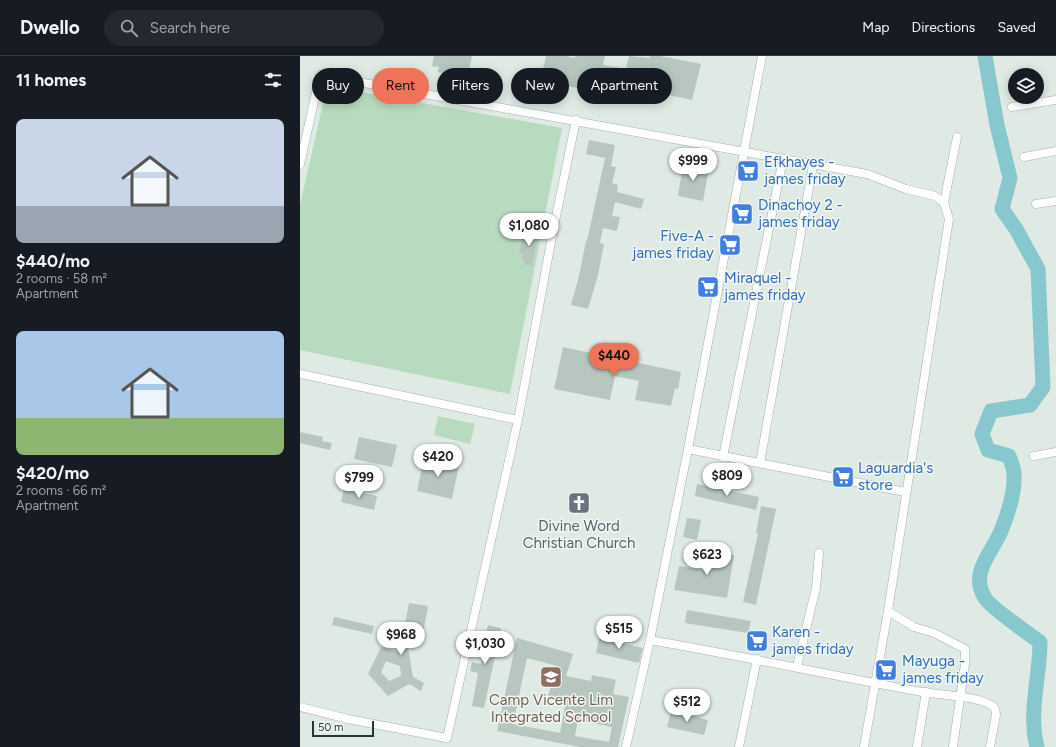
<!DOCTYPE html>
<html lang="en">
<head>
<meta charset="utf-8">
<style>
	body { margin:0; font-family:Figtree,sans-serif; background:#242831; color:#f1f3f6; height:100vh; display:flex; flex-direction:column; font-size:15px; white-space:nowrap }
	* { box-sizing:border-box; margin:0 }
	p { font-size:13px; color:#9ea1a6 }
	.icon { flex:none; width:22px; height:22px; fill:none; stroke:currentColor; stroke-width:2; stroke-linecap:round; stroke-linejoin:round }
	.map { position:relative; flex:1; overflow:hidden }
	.drawer { display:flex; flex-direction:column; background:#171b24; width:300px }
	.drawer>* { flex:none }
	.banner { position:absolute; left:12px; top:12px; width:380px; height:36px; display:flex; gap:8px }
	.buttons { position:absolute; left:708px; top:12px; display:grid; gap:8px }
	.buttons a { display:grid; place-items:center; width:36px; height:36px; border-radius:50%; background:#171b24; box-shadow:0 2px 10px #0003; font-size:20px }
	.scale { position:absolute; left:12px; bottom:10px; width:62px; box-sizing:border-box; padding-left:4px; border:2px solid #203931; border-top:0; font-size:11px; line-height:14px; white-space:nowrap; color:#203931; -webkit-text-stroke:3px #eff7f2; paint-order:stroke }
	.price { position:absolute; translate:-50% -34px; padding:0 9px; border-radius:14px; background:#fff; color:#222; font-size:13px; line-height:26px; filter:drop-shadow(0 1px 2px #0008) }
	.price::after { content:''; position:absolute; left:50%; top:24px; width:12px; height:9px; margin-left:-6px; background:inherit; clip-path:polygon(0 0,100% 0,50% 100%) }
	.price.on { background:#ef7358; color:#111 }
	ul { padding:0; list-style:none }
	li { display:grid; align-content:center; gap:8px; height:212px; padding:0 16px }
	li span { display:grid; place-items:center; height:124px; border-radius:8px; color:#555 }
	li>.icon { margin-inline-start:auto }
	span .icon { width:72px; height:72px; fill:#fffc; stroke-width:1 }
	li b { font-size:17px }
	h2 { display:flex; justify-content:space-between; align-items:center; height:48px; padding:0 16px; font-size:17px }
	.pill { padding:0 14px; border-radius:18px; background:#171b24; box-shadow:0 2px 10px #0003; font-size:14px; line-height:36px }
	.pill.on { background:#ef7358; color:#111 }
	header { display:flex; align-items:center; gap:24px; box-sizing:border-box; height:56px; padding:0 20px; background:#171b24; border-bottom:1px solid #363941 }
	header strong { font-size:19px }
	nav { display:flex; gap:22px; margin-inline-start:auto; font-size:14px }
	.search { width:280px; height:36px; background:#242831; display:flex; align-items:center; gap:10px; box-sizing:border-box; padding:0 14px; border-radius:22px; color:#9ea1a6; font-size:15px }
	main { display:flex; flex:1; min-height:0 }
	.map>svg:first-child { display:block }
	.green { fill:#b8dbbf }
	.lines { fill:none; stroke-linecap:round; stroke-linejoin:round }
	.river { stroke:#87c8ce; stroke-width:15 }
	.building { fill:#b7c7c0; fill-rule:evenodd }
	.minor-casing { stroke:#a2b1ab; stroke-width:9 }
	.minor { stroke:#fff; stroke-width:8 }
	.labels { text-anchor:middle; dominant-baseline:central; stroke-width:3; stroke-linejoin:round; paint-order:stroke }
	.shop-label { font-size:15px; fill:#366cbe; stroke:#eff7f2; text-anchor:start }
	.worship-label { font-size:15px; fill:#5b616d; stroke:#eff7f2 }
	.education-label { font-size:15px; fill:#785e54; stroke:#eff7f2 }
</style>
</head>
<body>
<header>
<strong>Dwello</strong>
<div class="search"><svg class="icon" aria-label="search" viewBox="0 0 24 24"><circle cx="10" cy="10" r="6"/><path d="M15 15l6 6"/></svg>Search here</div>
<nav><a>Map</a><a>Directions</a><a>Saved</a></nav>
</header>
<main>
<section class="drawer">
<h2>11 homes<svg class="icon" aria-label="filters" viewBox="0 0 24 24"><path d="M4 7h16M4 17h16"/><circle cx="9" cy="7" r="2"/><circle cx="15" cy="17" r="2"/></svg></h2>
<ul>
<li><span style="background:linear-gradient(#c9d6e8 70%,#9aa5b1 0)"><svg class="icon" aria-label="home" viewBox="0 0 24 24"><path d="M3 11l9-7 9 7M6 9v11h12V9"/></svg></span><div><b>$440/mo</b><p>2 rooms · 58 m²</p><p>Apartment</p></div></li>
<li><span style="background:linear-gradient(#a9c7e8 70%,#8fb573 0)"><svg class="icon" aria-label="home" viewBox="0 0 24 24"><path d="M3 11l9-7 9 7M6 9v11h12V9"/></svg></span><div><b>$420/mo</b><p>2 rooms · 66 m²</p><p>Apartment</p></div></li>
</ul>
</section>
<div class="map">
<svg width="756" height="691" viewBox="0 0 756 691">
	<rect width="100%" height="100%" fill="#dfeae4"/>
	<!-- green -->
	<path class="green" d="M27,30L262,72L210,338L0,294V149Z
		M138,360L175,368L170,388L134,379Z"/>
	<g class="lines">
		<!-- river -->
		<path class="river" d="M685,0L697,69L710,122L702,153L716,173L738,213L743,331L730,349L691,355L682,378L688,394L709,400C711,406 714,412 714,418C715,436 708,458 701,475C692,497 669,517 685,542C691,552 729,578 740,586C740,621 728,656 737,691"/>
	</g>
	<!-- building -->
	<path class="building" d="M134,0H172L168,19L149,14L148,18L138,16L139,11L132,10Z
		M246,0H265L275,2V0H305L303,9L326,13L329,0L349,2L350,0H360L401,8L392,44L317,28L314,40L259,28L262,16L243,13Z
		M289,84L315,89L311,110L316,111L312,127L318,129L317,136L344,143L341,153L315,146L312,160L320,161L317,175L303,172L300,187L304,188L298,219L288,253L271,249L279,220L286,185H287L305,102L286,98Z
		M383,108L409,113L403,145L378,140Z
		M229,173L239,176L232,210L224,208L225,205L222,204L223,198L219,197L223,178L228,179Z
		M263,291L381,316L378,333L375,332L371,350L335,344L339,325L315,320L310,344L254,333Z
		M0,376L23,381L22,385L32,387L30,394L0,387Z
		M59,381L97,389L92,411L54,403Z
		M137,401L149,404V407L159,409L152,443L117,435L124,402L136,404Z
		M397,428L459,441L456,454L395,440Z
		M44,433L77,440L74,454L41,446Z
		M461,450L476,453L456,549L443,546L458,478L456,477Z
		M387,462L401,464L397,484L383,481Z
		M406,495L434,499L427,542L374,534L379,510L403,514Z
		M109,547L128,550L121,589L107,586L113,621L124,627L121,635L109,628L88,640L68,618L81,591L100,596ZM86,605L100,610L101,620L89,625L81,616Z
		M387,554L451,565L448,577L385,567Z
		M34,561L74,570L72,578L32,569Z
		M188,569L201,572L184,652L172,650L178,617L170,615L172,606L181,608L183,595L175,593L177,585L184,586Z
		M217,582L273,598L266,620L291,625L292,619L316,624L313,638L329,641L318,691H280L197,675ZM227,602L257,610L248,640L266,645L260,677L213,668ZM278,664L312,671L309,686L275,680Z
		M299,582L343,592L339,607L296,597Z
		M371,655L408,664L404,679L367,671Z"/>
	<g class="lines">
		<!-- minor casing -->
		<g class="minor-casing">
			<path id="minor" d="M712,51L756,44
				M724,101L756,95
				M0,108L20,19L567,118L606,133L635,140L644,147
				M736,148L756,145
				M0,318L218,364
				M388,393L605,436
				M734,400L756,396
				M423,401L483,103
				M460,407L513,109
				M588,555L614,571L634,577L665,593V608L653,691
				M350,584C441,600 531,619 622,636C640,639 676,640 691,649C695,651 696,655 696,659L690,691
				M497,610L516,532L519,497
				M0,651L48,663L147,682L218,364L253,175L276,64
				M326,691L350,584L388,393L462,0
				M439,691L457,603
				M564,691L588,555L649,163L644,147L657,81
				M617,691L626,636"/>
		</g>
		<!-- minor -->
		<use href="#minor" class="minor"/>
	</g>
	<!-- icons -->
	<defs>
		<g id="supermarket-square" transform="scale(1.15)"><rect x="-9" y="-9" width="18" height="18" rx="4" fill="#3f7fe0" stroke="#eff7f2"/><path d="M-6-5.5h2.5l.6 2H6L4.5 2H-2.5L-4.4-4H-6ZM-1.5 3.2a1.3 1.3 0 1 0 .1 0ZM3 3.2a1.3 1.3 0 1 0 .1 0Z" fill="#fff"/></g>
		<g id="church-square" transform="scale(1.15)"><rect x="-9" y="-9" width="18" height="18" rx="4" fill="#6b7280" stroke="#eff7f2"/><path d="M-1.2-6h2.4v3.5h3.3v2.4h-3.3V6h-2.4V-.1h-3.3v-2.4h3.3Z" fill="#fff"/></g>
		<g id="school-square" transform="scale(1.15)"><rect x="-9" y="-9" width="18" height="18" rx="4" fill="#8d6e63" stroke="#eff7f2"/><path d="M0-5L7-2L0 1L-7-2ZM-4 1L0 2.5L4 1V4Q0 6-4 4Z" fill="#fff"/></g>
	</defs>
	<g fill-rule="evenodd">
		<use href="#supermarket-square" x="448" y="115"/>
		<use href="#supermarket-square" x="442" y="158"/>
		<use href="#supermarket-square" x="430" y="189"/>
		<use href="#supermarket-square" x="408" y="231"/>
		<use href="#supermarket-square" x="543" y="421"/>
		<use href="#church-square" x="279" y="447"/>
		<use href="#supermarket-square" x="457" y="585"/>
		<use href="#supermarket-square" x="586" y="614"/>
		<use href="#school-square" x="251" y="621"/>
	</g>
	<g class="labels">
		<!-- shop labels -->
		<g class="shop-label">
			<text x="464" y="106">Efkhayes -<tspan x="464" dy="17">james friday</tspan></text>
			<text x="458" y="149">Dinachoy 2 -<tspan x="458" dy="17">james friday</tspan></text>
			<text x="414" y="180" text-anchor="end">Five-A -<tspan x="414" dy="17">james friday</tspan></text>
			<text x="424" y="222">Miraquel -<tspan x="424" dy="17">james friday</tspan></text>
			<text x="558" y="412">Laguardia's<tspan x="558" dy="17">store</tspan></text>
			<text x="472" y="576">Karen -<tspan x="472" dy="17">james friday</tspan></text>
			<text x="602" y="605">Mayuga -<tspan x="602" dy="17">james friday</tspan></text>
		</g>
		<!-- worship labels -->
		<g class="worship-label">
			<text x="279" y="470">Divine Word<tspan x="279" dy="17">Christian Church</tspan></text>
		</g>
		<!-- education labels -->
		<g class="education-label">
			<text x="251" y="644">Camp Vicente Lim<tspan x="251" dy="17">Integrated School</tspan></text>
		</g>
	</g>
</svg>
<div class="buttons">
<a><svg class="icon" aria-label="layers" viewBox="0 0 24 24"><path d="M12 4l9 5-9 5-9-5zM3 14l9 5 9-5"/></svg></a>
</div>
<div class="scale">50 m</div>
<b class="price" style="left:393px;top:126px">$999</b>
<b class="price" style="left:229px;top:191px">$1,080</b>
<b class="price on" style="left:314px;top:321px">$440</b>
<b class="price" style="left:138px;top:422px">$420</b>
<b class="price" style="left:427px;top:441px">$809</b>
<b class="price" style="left:59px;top:443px">$799</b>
<b class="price" style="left:407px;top:520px">$623</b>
<b class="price" style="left:319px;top:594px">$515</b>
<b class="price" style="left:101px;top:600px">$968</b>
<b class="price" style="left:185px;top:609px">$1,030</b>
<b class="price" style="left:387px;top:667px">$512</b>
<div class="banner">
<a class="pill">Buy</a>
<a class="pill on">Rent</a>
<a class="pill">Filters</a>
<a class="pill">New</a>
<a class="pill">Apartment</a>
</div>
</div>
</main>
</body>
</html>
